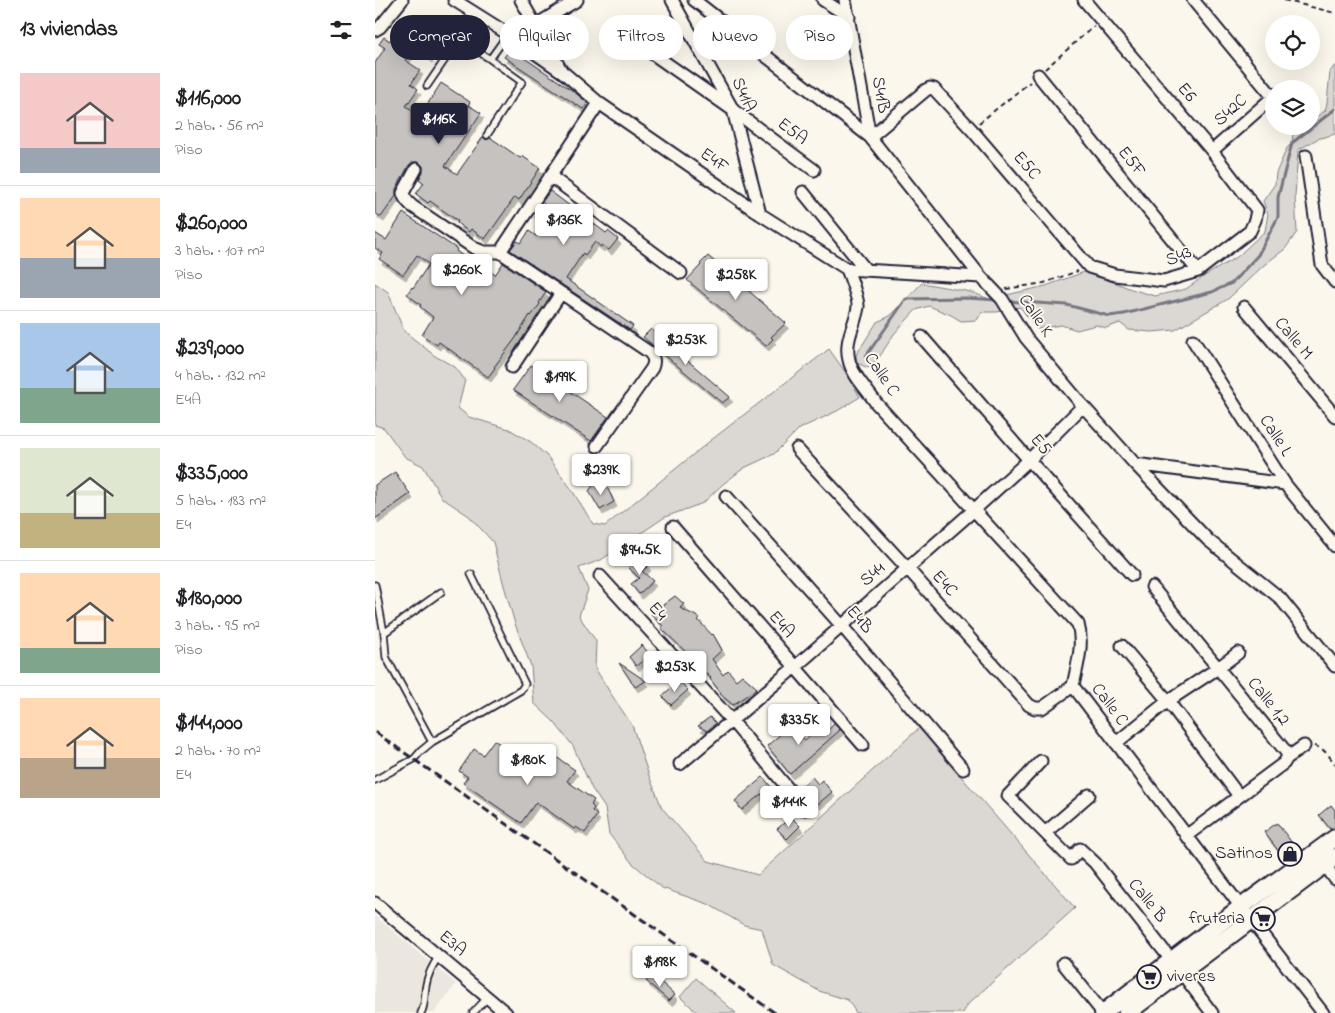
<!DOCTYPE html>
<html lang="es">
<head>
<meta charset="utf-8">
<style>
	body { margin:0; font-family:"Indie Flower",sans-serif; background:#f6f6f6; color:#202124; height:100vh; display:flex; flex-direction:column; font-size:19px; white-space:nowrap }
	* { box-sizing:border-box; margin:0 }
	p { font-size:16px; color:#757577 }
	.icon { flex:none; width:28px; height:28px; fill:none; stroke:currentColor; stroke-width:2; stroke-linecap:round; stroke-linejoin:round }
	.map { position:relative; flex:1; overflow:hidden }
	.panel { display:flex; flex-direction:column; background:#fff; width:375px }
	.panel>* { flex:none }
	.banner { position:absolute; left:15px; top:15px; width:475px; height:45px; display:flex; gap:10px }
	.controls { position:absolute; left:890px; top:15px; display:grid; gap:10px }
	.controls a { display:grid; place-items:center; width:55px; height:55px; border-radius:50%; background:#fff; box-shadow:0 5px 20px #0002; font-size:25px }
	.price { position:absolute; translate:-50% -42px; padding:0 11px; border-radius:5px; background:#fff; color:#222; font-size:16px; line-height:32px; filter:drop-shadow(0 1px 2px #0008) }
	.price::after { content:''; position:absolute; left:50%; top:30px; width:15px; height:11px; margin-left:-8px; background:inherit; clip-path:polygon(0 0,100% 0,50% 100%) }
	.price.on { background:#22223b; color:#fff }
	ul { padding:0; list-style:none }
	li { display:flex; align-items:center; gap:15px; height:125px; padding:0 20px }
	li+li { border-top:1px solid #e0e0e0 }
	li span { display:grid; place-items:center; flex:none; width:140px; height:100px; border-radius:0px; color:#555 }
	li>.icon { margin-inline-start:auto }
	span .icon { width:60px; height:60px; fill:#fffc; stroke-width:1 }
	li b { font-size:21px }
	h2 { display:flex; justify-content:space-between; align-items:center; height:60px; padding:0 20px; font-size:21px }
	.chip { padding:0 18px; border-radius:22px; background:#fff; box-shadow:0 5px 20px #0002; font-size:18px; line-height:45px }
	.chip.on { background:#22223b; color:#fff }
	main { display:flex; flex:1; min-height:0 }
	.map>svg:first-child { display:block }
	.built { fill:#ebe7df }
	.green { fill:#dbd8d3; stroke:#7e7d87 }
	.lines { fill:none; stroke-linecap:round; stroke-linejoin:round }
	.stream { stroke:#787681; stroke-width:3 }
	.building { fill:#c6c2c0; stroke:#22223b; filter:url(#shadow) }
	.lane-casing { stroke:#22223b; stroke-width:9 }
	.street-casing { stroke:#22223b; stroke-width:15 }
	.secondary-casing { stroke:#22223b; stroke-width:20 }
	.path { stroke:#22223b; stroke-width:2; stroke-dasharray:5 4; stroke-linecap:butt }
	.lane { stroke:#fbf7ec; stroke-width:5.5 }
	.street { stroke:#fbf7ec; stroke-width:11 }
	.secondary { stroke:#fbf7ec; stroke-width:16 }
	.rail { stroke:#22223b; stroke-width:3; stroke-dasharray:8 4; stroke-linecap:butt }
	.labels { text-anchor:middle; dominant-baseline:central; stroke-width:4; stroke-linejoin:round; paint-order:stroke }
	.street-label { font-size:18px; fill:#22223b; stroke:#fbf7ec }
	.poi-label { font-size:18px; fill:#22223b; stroke:#fbf7ec; text-anchor:end }
</style>
</head>
<body>
<main>
<section class="panel">
<h2>13 viviendas<svg class="icon" aria-label="filters" viewBox="0 0 24 24"><path d="M4 7h16M4 17h16"/><circle cx="9" cy="7" r="2"/><circle cx="15" cy="17" r="2"/></svg></h2>
<ul>
<li><span style="background:linear-gradient(#f6c9c9 75%,#9aa5b1 0)"><svg class="icon" aria-label="home" viewBox="0 0 24 24"><path d="M3 11l9-7 9 7M6 9v11h12V9"/></svg></span><div><b>$116,000</b><p>2 hab. · 56 m²</p><p>Piso</p></div></li>
<li><span style="background:linear-gradient(#ffd9b3 60%,#9aa5b1 0)"><svg class="icon" aria-label="home" viewBox="0 0 24 24"><path d="M3 11l9-7 9 7M6 9v11h12V9"/></svg></span><div><b>$260,000</b><p>3 hab. · 107 m²</p><p>Piso</p></div></li>
<li><span style="background:linear-gradient(#a9c7e8 65%,#7fa58c 0)"><svg class="icon" aria-label="home" viewBox="0 0 24 24"><path d="M3 11l9-7 9 7M6 9v11h12V9"/></svg></span><div><b>$239,000</b><p>4 hab. · 132 m²</p><p>E4A</p></div></li>
<li><span style="background:linear-gradient(#dfe7d0 65%,#c2b280 0)"><svg class="icon" aria-label="home" viewBox="0 0 24 24"><path d="M3 11l9-7 9 7M6 9v11h12V9"/></svg></span><div><b>$335,000</b><p>5 hab. · 183 m²</p><p>E4</p></div></li>
<li><span style="background:linear-gradient(#ffd9b3 75%,#7fa58c 0)"><svg class="icon" aria-label="home" viewBox="0 0 24 24"><path d="M3 11l9-7 9 7M6 9v11h12V9"/></svg></span><div><b>$180,000</b><p>3 hab. · 95 m²</p><p>Piso</p></div></li>
<li><span style="background:linear-gradient(#ffd9b3 60%,#b9a48a 0)"><svg class="icon" aria-label="home" viewBox="0 0 24 24"><path d="M3 11l9-7 9 7M6 9v11h12V9"/></svg></span><div><b>$144,000</b><p>2 hab. · 70 m²</p><p>E4</p></div></li>
</ul>
</section>
<div class="map">
<svg width="960" height="1013" viewBox="0 0 960 1013">
	<defs>
		<filter id="shadow"><feDropShadow dx="3" dy="5" stdDeviation="0" flood-color="#0004"/></filter>
	</defs>
	<rect width="100%" height="100%" fill="#fbf7ec"/>
	<filter id="ink" filterUnits="userSpaceOnUse"><feTurbulence type="fractalNoise" baseFrequency=".02" numOctaves="2"/><feDisplacementMap in="SourceGraphic" scale="10" xChannelSelector="R" yChannelSelector="G"/><feConvolveMatrix kernelMatrix="1 2 1 2 8 2 1 2 1" color-interpolation-filters="sRGB"/></filter>
	<g filter="url(#ink)">
		<!-- built -->
		<path class="built" d="M0,916L81,984L59,1013H0Z"/>
		<!-- green -->
		<path class="green" d="M960,65V134L942,139L923,150L920,196L922,232L910,249L889,265L853,299L800,330L776,332L754,330L745,323L731,328L721,325L702,330L686,325L662,329L645,307L622,312H607L602,320L586,321L576,315L554,306L541,310L519,334L505,356L493,368L482,363L481,355L502,322L515,316L547,283L596,292L614,299L671,286L712,271L756,289L780,296L811,289L831,275L862,257L890,231L893,214L888,201L900,184L901,173L912,148L917,143L918,133L927,126H936V120L950,111L952,103L955,72Z
			M0,283L13,292L29,331L60,356L80,367L90,380L83,408L94,417L134,429L156,442L172,456L195,487L218,524L230,526L335,441L454,349L473,376L485,397L462,411L424,429L399,454L369,468L348,484L328,503L290,517L226,560L204,568L213,590L204,616L221,641L220,668L236,694L257,725L273,773L287,808L333,861L383,875L544,728L700,908L593,1004L588,1013H481L473,1000L444,991L398,965L387,929L369,925L333,904L287,888L257,863L234,834L230,808L217,789L198,746L179,722L159,703L156,666L140,624L128,582L118,542L94,516L67,498L48,466L30,457L9,428L0,425Z
			M321,978L361,1013H323L305,997Z"/>
		<g class="lines">
			<!-- stream -->
			<path class="stream" d="M632,301L692,305L734,316L749,314L837,292L857,283L883,255L903,217V197L917,143L960,109
				M491,356L531,299L591,298L623,300"/>
		</g>
		<!-- building -->
		<path class="building" d="M32,29L39,34L40,32L48,38L50,34L64,45L54,58L40,47L30,60L45,70L36,84L43,89L31,106L45,116L66,83L95,102L93,105L106,113L70,166L82,174L108,137L111,140L116,138L145,158L147,156L165,168L144,200L140,197L110,239L96,229L94,232L82,223L83,221L55,201L53,203L41,194L49,183L44,179L48,172V166L45,163L41,162H38L34,165L21,189V196L6,217L0,213V63L10,48L4,44L9,37L15,41L23,30L28,34Z
			M136,49L198,91L213,103L208,109L129,57Z
			M175,191L195,206L193,209L213,224L215,221L231,233L233,231L243,239L234,250L227,245L226,247L220,242L210,255L208,253L191,279L258,326L255,330L135,250L142,241L146,243L154,231L161,236L169,224L160,217L170,205L167,202Z
			M28,213L82,249L81,251L95,261L93,262L111,275L114,270L120,275L128,263L171,292L164,303L165,304L156,316L155,315L140,339L119,367L120,368L113,377L64,342L62,345L47,335L58,317L45,307L46,305L32,294L37,287L38,288L54,264L42,255L28,275L4,259L8,253L0,248V233L11,240Z
			M333,256L411,323L396,337L398,339L391,346L312,280L326,265L325,264Z
			M276,329L355,397L347,403L268,337Z
			M156,365L233,417L216,441L138,390Z
			M20,472L35,494L0,519V485Z
			M220,483L233,489L239,502L225,510L214,491Z
			M267,558L273,566L267,571L278,581L264,594L256,584L264,578L253,567L258,562L260,564Z
			M300,596L309,604L305,608L325,618L323,620L337,635L338,634L347,650L337,659L348,675L353,670L361,680L367,675L382,688L358,705L345,694L346,693L335,679L336,678L312,656L314,655L286,628L288,626L276,614Z
			M267,645L275,655L261,666L254,657Z
			M244,663L271,681L260,687Z
			M304,681L313,690L296,705L287,696Z
			M335,717L341,723L332,731L323,726Z
			M459,724L465,730L415,774L392,746L416,725L430,740L446,725L452,731Z
			M119,740L162,769L174,752L200,770L192,781L219,800L216,805L219,808L217,811L222,815L210,833L201,827L199,829L161,802L146,823L88,783L93,777L84,771L99,749L108,755Z
			M388,777L401,793L393,801L386,794L367,810L360,801Z
			M437,777L443,784L447,780L457,792L443,804L427,786Z
			M956,805L960,810V828L955,829L944,815Z
			M416,817L425,826L412,839L402,829Z
			M902,823L924,852L911,861L889,832Z
			M277,974L300,995L294,1001L271,981Z"/>
		<g class="lines">
			<!-- lane casing -->
			<g class="lane-casing">
				<path id="lane" d="M52,86L84,39L115,59
					M112,135L147,82L115,59L133,34
					M0,585L9,633L11,657L57,742L46,751L39,759L0,780
					M9,633L66,592
					M57,742L146,690L150,684L96,574
					M46,1013C51,1004 49,995 51,985C53,974 57,966 64,956
					M98,1013L113,997"/>
			</g>
			<!-- street casing -->
			<g class="street-casing">
				<path id="street" d="M79,0L133,34L189,73L224,103L385,214L472,269L606,277
					M146,0L186,70
					M297,0L358,110L385,214
					M319,0L495,137L606,277L627,299L651,338L708,406L760,464L833,540L905,598L960,666
					M448,0L474,17
					M470,0L495,137
					M818,0L898,97L837,151
					M161,25L202,0
					M0,30L5,27L27,0
					M251,35L358,110L439,170
					M663,75L823,271
					M495,137L551,90L555,88L559,89L597,130L714,267L740,275L789,281L823,271L875,231L880,220L882,210L837,151L709,0
					M931,156L947,265L960,282
					M41,169L28,193C29,199 33,202 37,206L99,248L109,252H125L224,103
					M175,176L306,273
					M428,192L491,270
					M125,252L274,352C279,357 280,361 277,368L222,446
					M472,269C475,277 484,300 483,307C480,326 469,340 474,360C477,375 492,389 501,403L703,624C709,645 702,665 698,686L866,907L948,1013
					M869,307L960,416
					M547,337L654,460L757,575
					M818,340L910,484L960,546
					M137,367L186,293
					M422,449L533,569L654,705L660,708H667L698,686
					M760,464L910,484
					M351,496L467,626L588,769
					M298,527L488,745
					M225,576L357,721L430,809
					M777,587L843,668L863,653
					M747,646L793,701L864,796
					M741,743L793,701L843,668L912,753V758L909,763L811,836
					M912,758L929,746
					M666,761L633,796L696,859L705,849L720,863L797,961
					M305,764L420,667L599,510L654,460L708,406
					M670,833L714,795
					M950,865L960,879
					M0,903L131,1013
					M688,963L728,1013
					M806,972L837,1013"/>
			</g>
			<!-- secondary casing -->
			<g class="secondary-casing">
				<path id="secondary" d="M728,1013L866,907L960,838
					M752,1013L960,857"/>
			</g>
			<!-- path -->
			<path class="path" d="M909,0L960,13
				M670,69L719,26
				M604,123L655,82
				M631,289L669,283L703,271
				M939,746C948,747 954,756 960,764"/>
			<!-- lane -->
			<use href="#lane" class="lane"/>
			<!-- street -->
			<use href="#street" class="street"/>
			<!-- secondary -->
			<use href="#secondary" class="secondary"/>
			<!-- rail -->
			<path class="rail" d="M0,732L400,1013"/>
		</g>
	</g>
	<!-- icons -->
	<defs>
		<g id="shop-ring" transform="scale(1.25)"><circle r="9.5" fill="#fbf7ec" stroke="#22223b" stroke-width="1.5"/><path d="M-5-2.5h2.3a2.7 3.5 0 0 1 5.4 0H5L5.5 6h-11ZM-1.5-2.5h3a1.5 2.3 0 0 0-3 0Z" fill="#22223b"/></g>
		<g id="supermarket-ring" transform="scale(1.25)"><circle r="9.5" fill="#fbf7ec" stroke="#22223b" stroke-width="1.5"/><path d="M-6-5.5h2.5l.6 2H6L4.5 2H-2.5L-4.4-4H-6ZM-1.5 3.2a1.3 1.3 0 1 0 .1 0ZM3 3.2a1.3 1.3 0 1 0 .1 0Z" fill="#22223b"/></g>
	</defs>
	<g fill-rule="evenodd">
		<use href="#shop-ring" x="915" y="854"/>
		<use href="#supermarket-ring" x="888" y="919"/>
		<use href="#supermarket-ring" x="774" y="977"/>
	</g>
	<g class="labels">
		<!-- street labels -->
		<g class="street-label">
			<text transform="translate(811 93) rotate(50)">E6</text>
			<text transform="translate(368 95) rotate(66)">S41A</text>
			<text transform="translate(505 95) rotate(80)">S41B</text>
			<text transform="translate(856 111) rotate(-42)">S42C</text>
			<text transform="translate(417 132) rotate(37)">E5A</text>
			<text transform="translate(339 161) rotate(34)">E4F</text>
			<text transform="translate(756 162) rotate(51)">E5F</text>
			<text transform="translate(651 166) rotate(49)">E5C</text>
			<text transform="translate(804 257) rotate(-22)">S43</text>
			<text transform="translate(660 316) rotate(56)">Calle K</text>
			<text transform="translate(918 339) rotate(50)">Calle M</text>
			<text transform="translate(506 375) rotate(56)">Calle C</text>
			<text transform="translate(900 436) rotate(57)">Calle L</text>
			<text transform="translate(665 445) rotate(49)">E5</text>
			<text transform="translate(498 575) rotate(-41)">S44</text>
			<text transform="translate(569 584) rotate(48)">E4C</text>
			<text transform="translate(282 612) rotate(48)">E4</text>
			<text transform="translate(484 620) rotate(49)">E4B</text>
			<text transform="translate(406 625) rotate(49)">E4A</text>
			<text transform="translate(893 702) rotate(51)">Calle 1,2</text>
			<text transform="translate(734 705) rotate(53)">Calle C</text>
			<text transform="translate(772 901) rotate(51)">Calle B</text>
			<text transform="translate(77 944) rotate(40)">E3A</text>
		</g>
		<!-- poi labels -->
		<g class="poi-label">
			<text x="898" y="854">Satinos</text>
			<text x="870" y="919">fruteria</text>
			<text x="792" y="977" text-anchor="start">viveres</text>
		</g>
	</g>
</svg>
<div class="controls">
<a><svg class="icon" aria-label="locate" viewBox="0 0 24 24"><circle cx="12" cy="12" r="6"/><path d="M12 2v4M12 18v4M2 12h4M18 12h4"/></svg></a>
<a><svg class="icon" aria-label="layers" viewBox="0 0 24 24"><path d="M12 4l9 5-9 5-9-5zM3 14l9 5 9-5"/></svg></a>
</div>
<b class="price on" style="left:64px;top:145px">$116K</b>
<b class="price" style="left:189px;top:246px">$136K</b>
<b class="price" style="left:87px;top:296px">$260K</b>
<b class="price" style="left:361px;top:301px">$258K</b>
<b class="price" style="left:311px;top:366px">$253K</b>
<b class="price" style="left:185px;top:403px">$199K</b>
<b class="price" style="left:226px;top:496px">$239K</b>
<b class="price" style="left:265px;top:576px">$94.5K</b>
<b class="price" style="left:300px;top:693px">$253K</b>
<b class="price" style="left:424px;top:746px">$335K</b>
<b class="price" style="left:153px;top:786px">$180K</b>
<b class="price" style="left:414px;top:828px">$144K</b>
<b class="price" style="left:285px;top:988px">$198K</b>
<div class="banner">
<a class="chip on">Comprar</a>
<a class="chip">Alquilar</a>
<a class="chip">Filtros</a>
<a class="chip">Nuevo</a>
<a class="chip">Piso</a>
</div>
</div>
</main>
</body>
</html>
